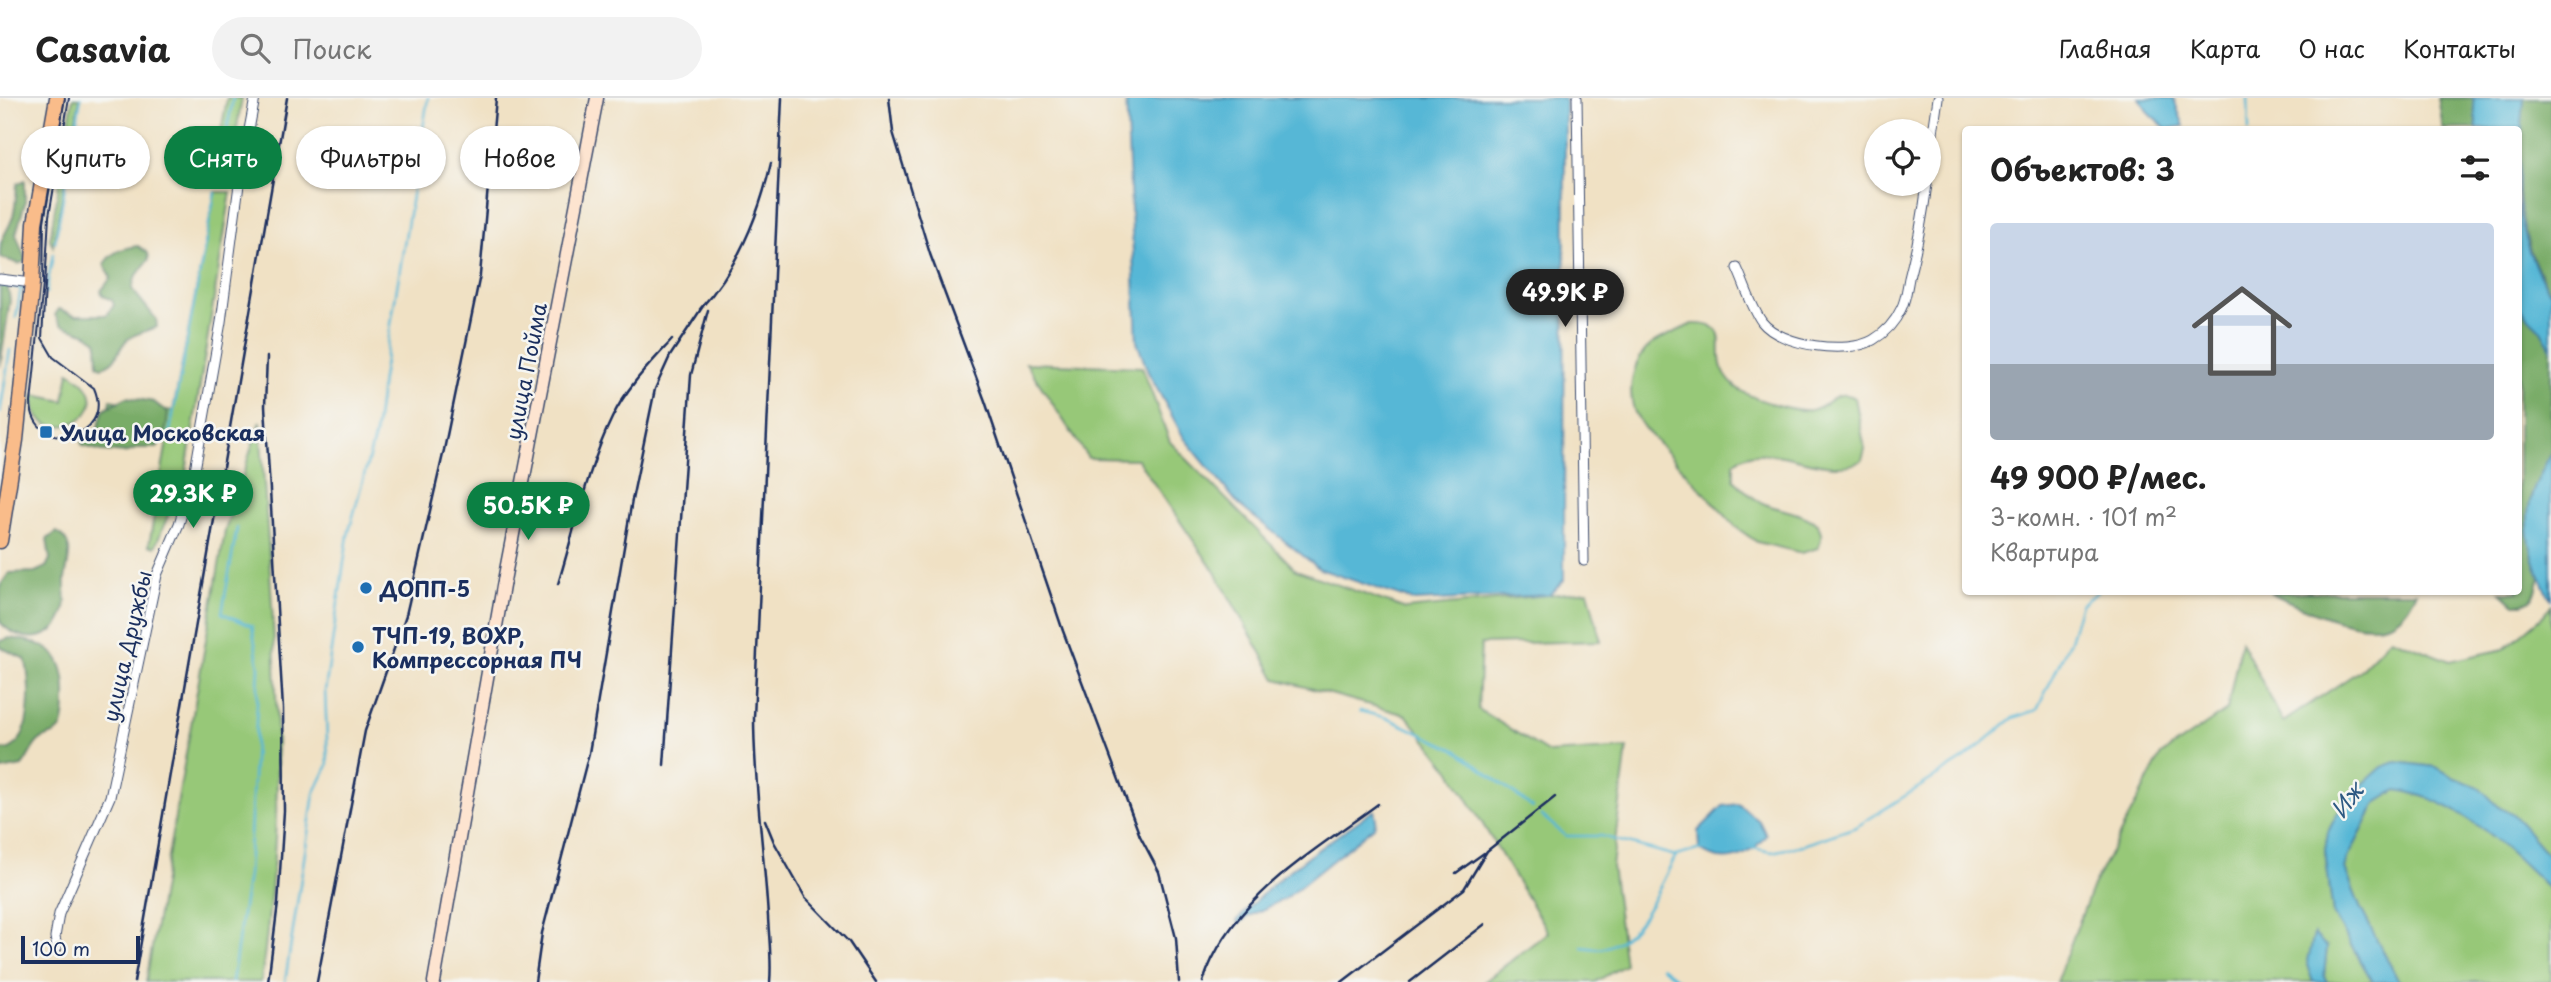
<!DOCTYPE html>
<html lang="ru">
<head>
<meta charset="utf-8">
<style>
	body { margin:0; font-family:"Playpen Sans",sans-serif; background:#f2f2f2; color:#222; height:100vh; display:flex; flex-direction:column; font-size:26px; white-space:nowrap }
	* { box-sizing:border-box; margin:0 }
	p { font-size:23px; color:#767676 }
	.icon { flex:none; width:38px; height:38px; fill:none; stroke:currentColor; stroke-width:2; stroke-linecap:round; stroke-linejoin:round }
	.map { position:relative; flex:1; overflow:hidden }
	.side { position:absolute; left:1962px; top:28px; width:560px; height:469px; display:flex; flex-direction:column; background:#fff; border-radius:7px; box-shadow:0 2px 5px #0004 }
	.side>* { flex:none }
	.banner { position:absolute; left:21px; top:28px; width:665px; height:63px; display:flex; gap:14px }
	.controls { position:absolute; left:1864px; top:21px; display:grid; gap:14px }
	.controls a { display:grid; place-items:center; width:77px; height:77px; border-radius:50%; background:#fff; box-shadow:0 2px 5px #0004; font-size:35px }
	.scale { position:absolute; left:21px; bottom:18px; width:119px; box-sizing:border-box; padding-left:7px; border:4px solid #1b2f5e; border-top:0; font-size:19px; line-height:24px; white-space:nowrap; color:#1b2f5e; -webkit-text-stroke:5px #f6f6f2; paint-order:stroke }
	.price { position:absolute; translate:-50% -60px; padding:0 16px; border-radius:24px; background:#0b8043; color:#fff; font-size:23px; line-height:46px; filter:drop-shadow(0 2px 4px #0008) }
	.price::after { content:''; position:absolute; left:50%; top:42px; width:21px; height:16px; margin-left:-10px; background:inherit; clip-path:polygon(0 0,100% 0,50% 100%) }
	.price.current { background:#222; color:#fff }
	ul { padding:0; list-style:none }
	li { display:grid; align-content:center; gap:14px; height:371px; padding:0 28px }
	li+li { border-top:2px solid #e0e0e0 }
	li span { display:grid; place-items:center; height:217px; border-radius:7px; color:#555 }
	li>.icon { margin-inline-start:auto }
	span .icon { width:126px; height:126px; fill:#fffc; stroke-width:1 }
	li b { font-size:30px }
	h2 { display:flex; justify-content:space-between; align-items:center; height:84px; padding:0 28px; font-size:30px }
	.pill { padding:0 24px; border-radius:32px; background:#fff; box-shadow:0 2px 5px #0004; font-size:24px; line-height:63px }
	.pill.current { background:#0b8043; color:#fff }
	header { display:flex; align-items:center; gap:42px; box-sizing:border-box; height:98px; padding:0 35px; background:#fff; border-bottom:2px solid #e0e0e0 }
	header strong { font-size:33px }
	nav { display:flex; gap:38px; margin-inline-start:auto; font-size:24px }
	.search { width:490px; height:63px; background:#f2f2f2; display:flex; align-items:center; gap:18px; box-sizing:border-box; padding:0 24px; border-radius:38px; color:#767676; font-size:26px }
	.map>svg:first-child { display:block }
	.green { fill:#97c878; stroke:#597c6b; stroke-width:2 }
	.forest { fill:#79ac68; stroke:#4a6e63; stroke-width:2 }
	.water { fill:#57b7d6; stroke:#39739a; stroke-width:2 }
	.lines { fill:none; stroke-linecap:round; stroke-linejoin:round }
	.stream { stroke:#57b7d6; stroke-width:2.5 }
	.street-casing { stroke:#3b4a6d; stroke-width:11 }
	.secondary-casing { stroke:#3b4a6d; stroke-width:15 }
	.primary-casing { stroke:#3b4a6d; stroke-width:17 }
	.street { stroke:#fff; stroke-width:9 }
	.secondary { stroke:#fde4d0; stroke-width:12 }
	.primary { stroke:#f9bc8a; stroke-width:14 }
	.tram { stroke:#1b2f5e; stroke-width:2 }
	.rail { stroke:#1b2f5e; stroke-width:2.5 }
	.poi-dot { fill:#1f6fb2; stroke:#f6f6f2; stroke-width:2.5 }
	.labels { text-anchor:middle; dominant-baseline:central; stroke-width:5; stroke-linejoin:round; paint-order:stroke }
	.street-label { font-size:21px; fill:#1b2f5e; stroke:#f6f6f2 }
	.poi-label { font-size:21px; font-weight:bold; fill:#1b2f5e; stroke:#f6f6f2; text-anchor:start }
	.water-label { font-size:23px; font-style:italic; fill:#2d5882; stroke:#f6f6f2 }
</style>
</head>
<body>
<header>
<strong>Casavia</strong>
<div class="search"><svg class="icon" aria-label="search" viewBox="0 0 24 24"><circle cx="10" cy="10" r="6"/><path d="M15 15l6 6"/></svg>Поиск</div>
<nav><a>Главная</a><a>Карта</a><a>О нас</a><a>Контакты</a></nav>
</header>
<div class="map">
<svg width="2551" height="884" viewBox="0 0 2551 884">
	<rect width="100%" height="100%" fill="#f6f6f2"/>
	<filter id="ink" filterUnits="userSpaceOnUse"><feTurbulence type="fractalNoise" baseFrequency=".0143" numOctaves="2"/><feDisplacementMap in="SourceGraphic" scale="14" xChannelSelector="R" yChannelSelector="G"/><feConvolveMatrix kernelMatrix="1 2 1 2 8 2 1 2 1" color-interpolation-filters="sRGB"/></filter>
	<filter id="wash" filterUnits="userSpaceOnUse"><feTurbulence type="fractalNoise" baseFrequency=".00686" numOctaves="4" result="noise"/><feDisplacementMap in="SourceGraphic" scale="28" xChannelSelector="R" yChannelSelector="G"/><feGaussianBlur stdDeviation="1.57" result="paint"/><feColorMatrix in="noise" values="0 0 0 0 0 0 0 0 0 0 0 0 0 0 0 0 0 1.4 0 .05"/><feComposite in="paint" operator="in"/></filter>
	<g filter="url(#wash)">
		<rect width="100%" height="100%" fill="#f0e1c4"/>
		<!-- green -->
		<path class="green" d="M73,0H80L53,148L50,141Z
			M227,0H242L228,81L213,78Z
			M215,94H231L186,374L155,449L149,447L167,343L106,331L111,302L173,313Z
			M1692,226C1733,224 1714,248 1722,270C1726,281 1733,288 1743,294C1757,302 1795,314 1811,312C1830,309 1833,289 1855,300L1865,351L1862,362C1828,384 1766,337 1734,365V382C1744,391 1752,401 1765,406C1786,415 1834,416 1818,450L1802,455L1757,444L1737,430L1645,331C1641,325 1636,319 1634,312C1627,291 1633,260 1652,246C1663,238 1679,233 1692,226Z
			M1026,265L1142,269L1170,344L1296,472L1406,511L1588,493L1601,543L1481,546L1478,611L1549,655L1627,650L1612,768L1625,867L1595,884H1484L1548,834L1450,672L1406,617L1276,581L1215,474L1137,361L1088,360Z
			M69,274C137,313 29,361 34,297L64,303Z
			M260,323C268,455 281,588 276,720C274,775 268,829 261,884H146L225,433Z
			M2551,507V761L2515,718L2500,710L2479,689L2455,680L2436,669L2396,664L2382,669L2350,698L2336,718L2328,734L2325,753L2333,816L2373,884H2327L2324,878L2327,849L2307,867L2313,884H2056L2093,788L2161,657L2227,612L2241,543L2283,624L2359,573L2391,540L2450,563L2504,551L2543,518Z
			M2397,692C2463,703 2506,749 2551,793V884H2399L2360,809L2345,771L2348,760L2376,705Z"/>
		<!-- forest -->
		<path class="forest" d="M2438,0H2473L2477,31H2443Z
			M2524,0H2551V195C2512,136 2515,68 2524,0Z
			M25,82V105L16,136L26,163L19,166L0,159C0,136 5,140 12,121C16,110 16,98 17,86Z
			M138,148L148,155L149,161L135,180L132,191L156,221L157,229C147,234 132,235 125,244C116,255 118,264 102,269L98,267L97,243L87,236L61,227L55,217L59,211L75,217H107L114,207L112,202L103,198L101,193L111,180L104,166C112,153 124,150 138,148Z
			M0,184L7,185L10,202L0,269Z
			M2518,209L2540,231L2551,250V354L2531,398L2528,424L2532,456L2540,479L2536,493L2531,502L2523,506H2514L2501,494H2518Z
			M127,299L154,304L168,315L166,331L157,350H138L126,355L102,353L83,348L81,344L98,330L104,311Z
			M57,434C77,447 67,463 65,482C64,493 68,504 64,514C55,545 20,547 0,524V488L9,475L35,474L46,469L50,461L47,441Z
			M2270,494H2417C2411,505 2406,516 2394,523C2362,540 2299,509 2270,494Z
			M9,540C51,544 67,558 65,601C65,609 65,620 62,628C58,638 48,636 40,642C32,648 29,660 22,668L2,672L0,671V652C4,652 8,652 11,650C33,639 31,580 25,561L0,549V543Z"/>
		<!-- water -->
		<path class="water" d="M1126,0H1565L1564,482L1549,497L1414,503L1320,471L1239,407L1184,340L1148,274L1137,244Z
			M2139,0H2173L2184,28L2167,31L2151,17Z
			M2473,0H2524L2520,54L2518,97L2521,120L2528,151L2539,177L2551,195V250L2540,231L2518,209V32L2477,31Z
			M2551,355V502C2536,472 2521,435 2531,400C2535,385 2544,369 2551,355Z
			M2396,664L2436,669L2455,680L2479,689L2500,710L2515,718L2551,761V793C2507,750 2461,702 2397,692L2376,705L2348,760L2345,771L2360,809L2399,884H2373L2333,816L2325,753L2328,734L2336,718L2350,698L2382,669Z
			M1738,706L1759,723L1766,737C1750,760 1722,769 1699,751L1698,733L1723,708Z
			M1374,712L1376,721L1374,729L1286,800L1249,818L1239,826L1237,823C1274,778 1327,746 1374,712Z
			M2314,836L2327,849L2324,878L2327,884H2313L2307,867Z"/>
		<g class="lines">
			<!-- stream -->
			<path class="stream" d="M2248,0L2249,32
				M217,83L233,0
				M55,144L81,0
				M0,187L27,191
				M46,195L53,156
				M16,220L21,190
				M0,315L10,252
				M168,343L215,94
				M1360,613L1387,620L1458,653L1533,710
				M1541,717L1566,738H1601L1676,758
				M1753,750L1772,754L1803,747L1856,729L1965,660L2013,620L2037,612L2070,543L2081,506L2097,494
				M1582,849C1589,850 1597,852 1604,850C1643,839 1657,790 1676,758L1701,751
				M1661,869L1681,884
				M232,884L248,776L259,569L252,528L222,515L237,430
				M285,884L314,696L328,667L325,593L348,437L375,337L382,281L428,0"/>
		</g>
	</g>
	<g filter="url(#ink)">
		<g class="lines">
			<!-- street casing -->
			<g class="street-casing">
				<path id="street" d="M1577,0L1584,463
					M1928,70L1938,0
					M1737,170C1745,187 1751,209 1762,224C1781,248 1847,257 1873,242C1885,235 1895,224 1901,211C1906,202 1907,190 1909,180C1917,149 1923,118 1927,86
					M0,181L32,185
					M57,850L55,839L59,816L110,699L157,477L179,426L195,372L221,224L240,79L255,0"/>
			</g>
			<!-- secondary casing -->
			<g class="secondary-casing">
				<path id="secondary" d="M434,884L503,488L597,0"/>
			</g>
			<!-- primary casing -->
			<g class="primary-casing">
				<path id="primary" d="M0,443L16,342L32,185L35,125L57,0"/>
			</g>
			<!-- street -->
			<use href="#street" class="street"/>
			<!-- secondary -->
			<use href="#secondary" class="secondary"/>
			<!-- primary -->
			<use href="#primary" class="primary"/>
			<!-- tram -->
			<path class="tram" d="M65,0L44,124L43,186L31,305C33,359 116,342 94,290L53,259L42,240L49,118L69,0"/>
			<!-- rail -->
			<path class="rail" d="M889,0L893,34L930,156L985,303L1063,533L1140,738L1159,774L1176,840L1179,884
				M700,211C737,171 759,117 771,65
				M267,259L265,308L283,611L284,713L278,805L268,884
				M558,486C575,431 587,371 612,320C626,290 650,266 672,242
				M664,667L691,277L708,212
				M765,722L774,744L805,799L849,844L876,884
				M1456,775L1484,755
				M134,884L287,0
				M317,884L365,633L406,517L444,352L480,177L496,0
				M535,884L542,835L589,655L632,402L655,291L670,258L705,205
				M770,884C772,862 769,841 768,819C764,753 754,687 754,620L782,0
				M1203,884C1230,801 1312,755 1378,706
				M1342,884L1464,791L1487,753L1555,699
				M1410,884L1485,826"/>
		</g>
	</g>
	<!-- markers -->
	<g class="poi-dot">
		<rect x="39" y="327" width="14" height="14" rx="3.5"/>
		<circle cx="366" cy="490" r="7"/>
		<circle cx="358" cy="549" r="7"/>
	</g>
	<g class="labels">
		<!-- street labels -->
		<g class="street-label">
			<text transform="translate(525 273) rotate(-79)">улица Пойма</text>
			<text transform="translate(126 548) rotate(-77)">улица Дружбы</text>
		</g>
		<!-- poi labels -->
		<g class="poi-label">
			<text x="60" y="334">Улица Московская</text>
			<text x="380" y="490">ДОПП-5</text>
			<text x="372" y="537">ТЧП-19, ВОХР,<tspan x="372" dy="24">Компрессорная ПЧ</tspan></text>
		</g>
		<!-- water labels -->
		<g class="water-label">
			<text transform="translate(2346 702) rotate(-53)">Иж</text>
		</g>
	</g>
</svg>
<div class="controls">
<a><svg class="icon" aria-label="locate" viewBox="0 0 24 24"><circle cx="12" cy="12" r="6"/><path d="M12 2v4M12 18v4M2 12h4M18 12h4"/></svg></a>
</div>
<div class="scale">100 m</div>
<b class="price current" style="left:1565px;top:231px">49.9K ₽</b>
<b class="price" style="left:193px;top:432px">29.3K ₽</b>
<b class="price" style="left:528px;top:444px">50.5K ₽</b>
<div class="banner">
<a class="pill">Купить</a>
<a class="pill current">Снять</a>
<a class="pill">Фильтры</a>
<a class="pill">Новое</a>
</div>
<section class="side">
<h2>Объектов: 3<svg class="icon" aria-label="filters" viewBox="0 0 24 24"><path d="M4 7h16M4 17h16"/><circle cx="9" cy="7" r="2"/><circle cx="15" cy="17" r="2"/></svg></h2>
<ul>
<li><span style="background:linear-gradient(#c9d6e8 65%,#9aa5b1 0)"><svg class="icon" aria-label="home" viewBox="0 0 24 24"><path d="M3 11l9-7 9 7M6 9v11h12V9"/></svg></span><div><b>49 900 ₽/мес.</b><p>3-комн. · 101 m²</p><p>Квартира</p></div></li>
</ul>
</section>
</div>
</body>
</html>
